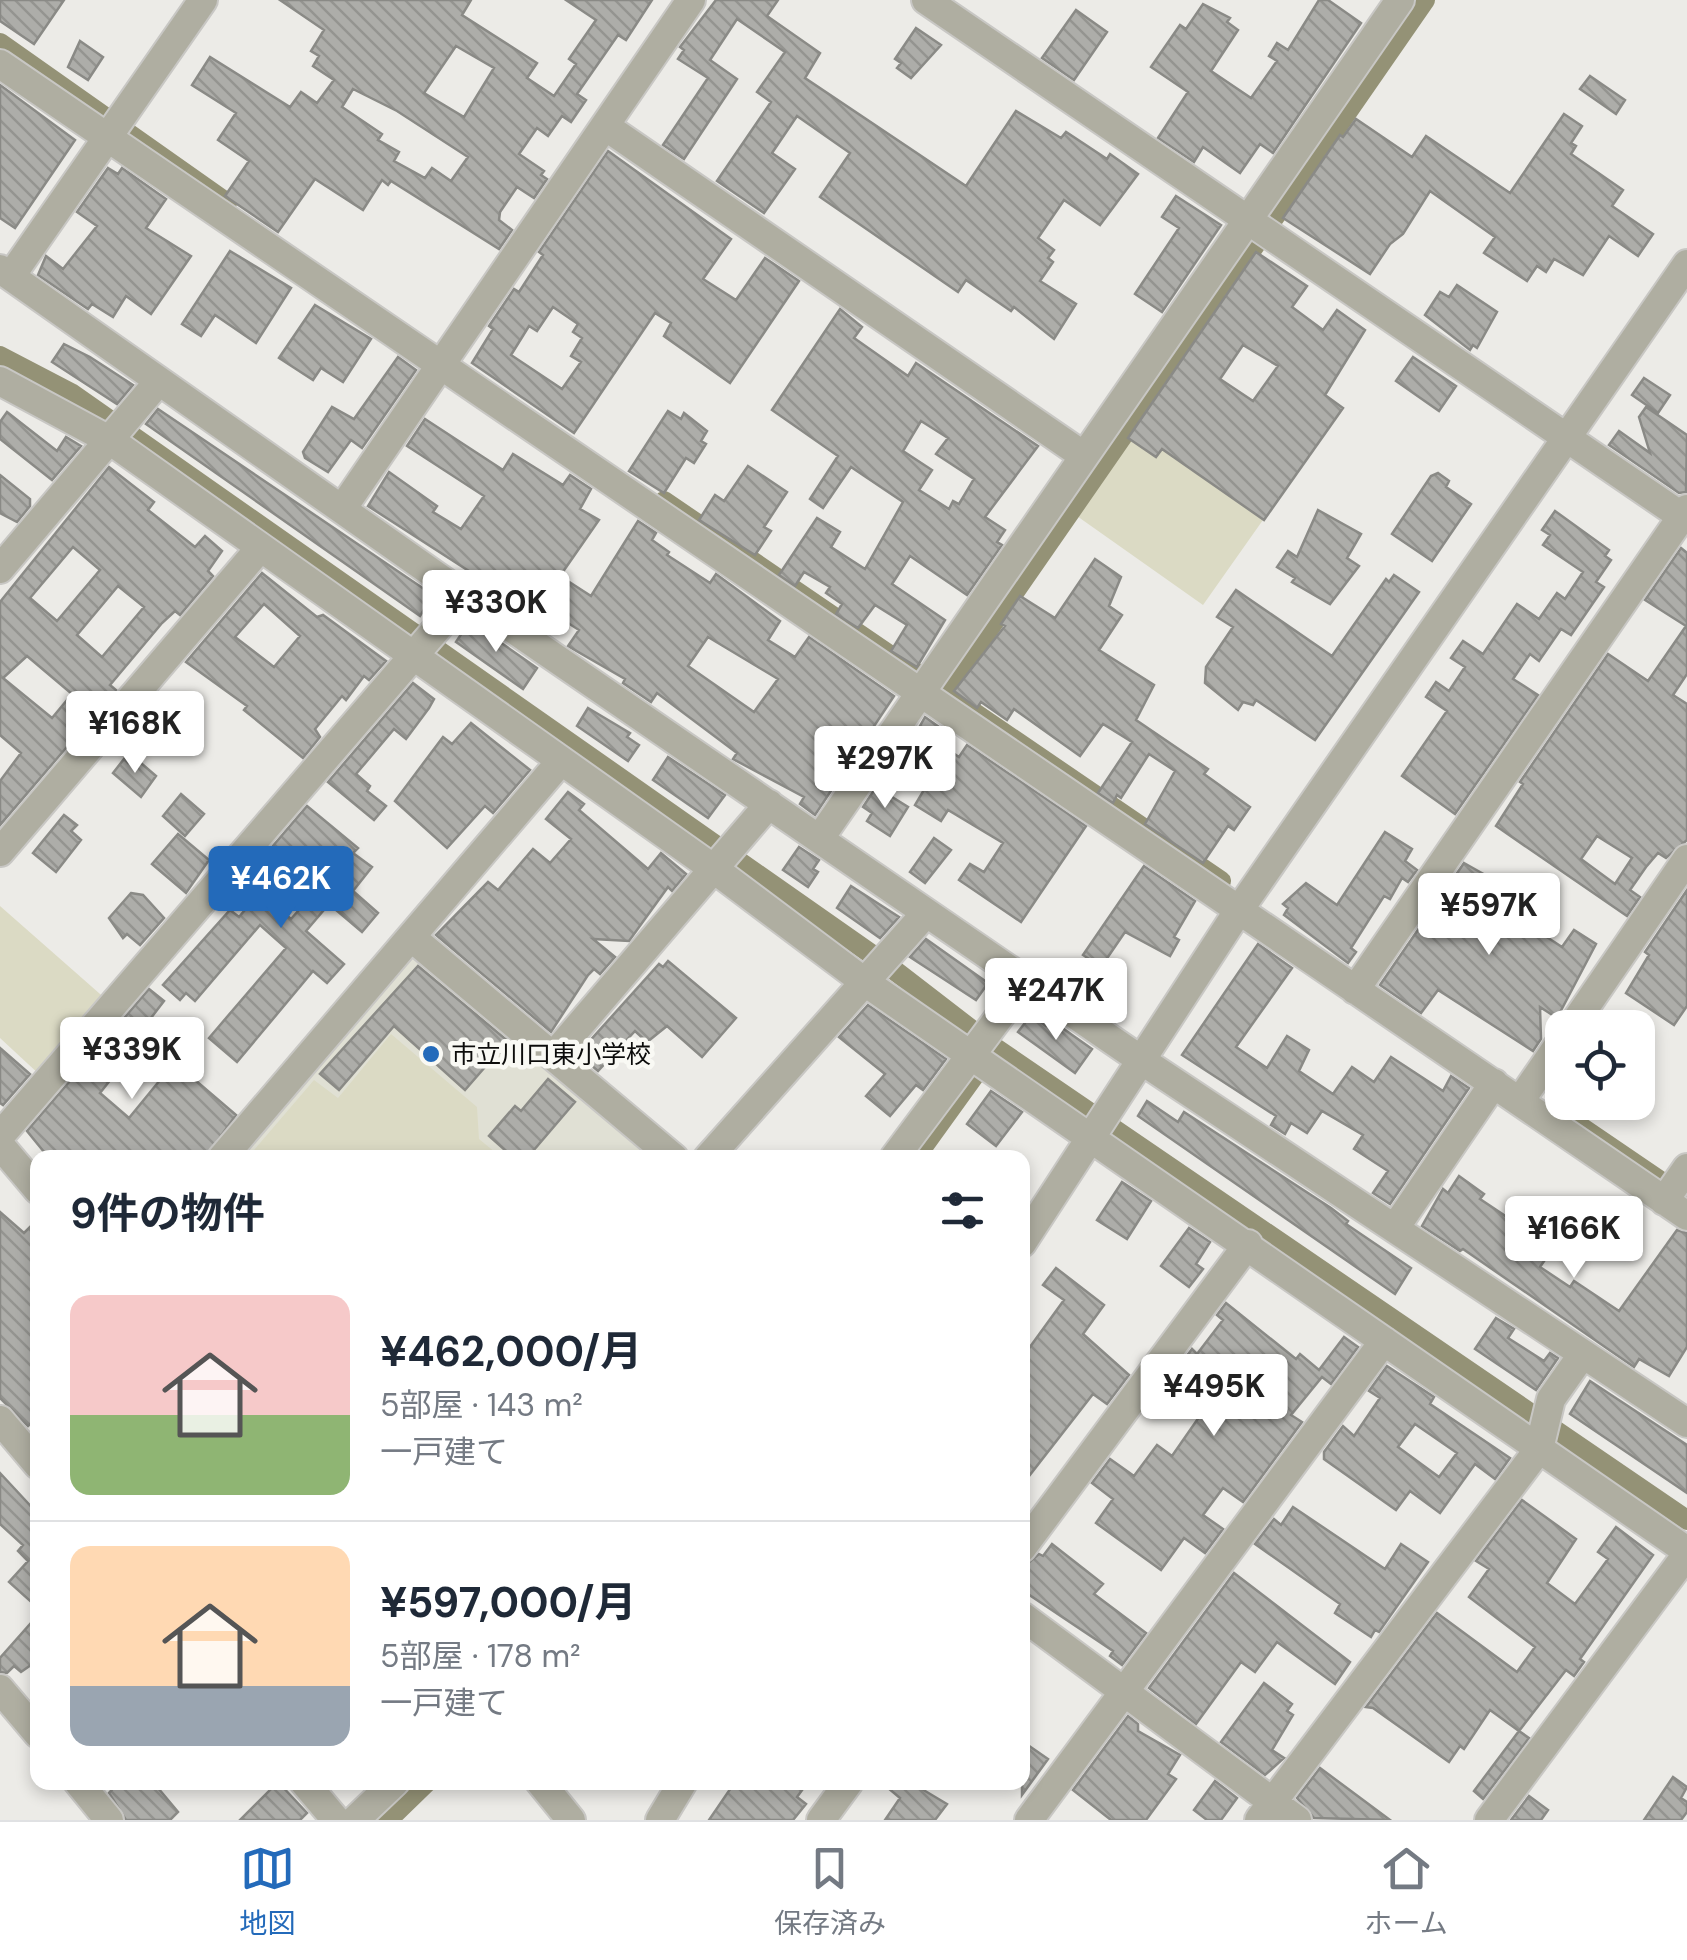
<!DOCTYPE html>
<html lang="ja">
<head>
<meta charset="utf-8">
<style>
	body { margin:0; font-family:"DM Sans","Noto Sans JP",sans-serif; background:#f2f2f3; color:#1f2937; height:100vh; display:flex; flex-direction:column; font-size:38px; white-space:nowrap }
	* { box-sizing:border-box; margin:0 }
	p { font-size:32px; color:#747a83 }
	.icon { flex:none; width:55px; height:55px; fill:none; stroke:currentColor; stroke-width:2; stroke-linecap:round; stroke-linejoin:round }
	.map { position:relative; flex:1; overflow:hidden }
	.details { position:absolute; left:30px; top:1150px; width:1000px; height:640px; display:flex; flex-direction:column; background:#fff; border-radius:20px; box-shadow:0 5px 15px #0003 }
	.details>* { flex:none }
	.buttons { position:absolute; left:1545px; top:1010px; display:grid; gap:20px }
	.buttons a { display:grid; place-items:center; width:110px; height:110px; border-radius:20px; background:#fff; box-shadow:0 5px 15px #0003; font-size:50px }
	.price { position:absolute; translate:-50% -85px; padding:0 22px; border-radius:10px; background:#fff; color:#222; font-size:32px; line-height:65px; filter:drop-shadow(0 2px 5px #0008) }
	.price::after { content:''; position:absolute; left:50%; top:60px; width:30px; height:22px; margin-left:-15px; background:inherit; clip-path:polygon(0 0,100% 0,50% 100%) }
	.price.active { background:#236aba; color:#fff }
	ul { padding:0; list-style:none }
	li { display:flex; align-items:center; gap:30px; height:250px; padding:0 40px }
	li+li { border-top:2px solid #e0e1e3 }
	li span { display:grid; place-items:center; flex:none; width:280px; height:200px; border-radius:20px; color:#555 }
	li>.icon { margin-inline-start:auto }
	span .icon { width:120px; height:120px; fill:#fffc; stroke-width:1 }
	li b { font-size:42px }
	h2 { display:flex; justify-content:space-between; align-items:center; height:120px; padding:0 40px; font-size:42px }
	.dock { display:flex; justify-content:space-around; align-items:center; height:140px; border-top:2px solid #e0e1e3; background:#fff; font-size:28px; color:#747a83 }
	.dock a { display:grid; justify-items:center; gap:5px }
	.dock .active { color:#236aba }
	.map>svg:first-child { display:block }
	.built { fill:#e0e0d4 }
	.park { fill:#dbdac4 }
	.lines { fill:none; stroke-linecap:round; stroke-linejoin:round }
	.canal { stroke:#949276; stroke-width:20 }
	.building { fill:url(#building-back-hatch); stroke:#8a8a86; stroke-width:2.5; fill-rule:evenodd }
	.minor-casing { stroke:#c8c7c4; stroke-width:32 }
	.minor { stroke:#afaea1; stroke-width:28 }
	.poi-dot { fill:#236aba; stroke:#f9f9f4; stroke-width:4 }
	.labels { text-anchor:middle; dominant-baseline:central; stroke-width:9; stroke-linejoin:round; paint-order:stroke }
	.poi-label { font-size:25px; fill:#0c0c0b; stroke:#f9f9f4; text-anchor:start }
</style>
</head>
<body>
<div class="map">
<svg width="1687" height="1820" viewBox="0 0 1687 1820">
	<defs>
		<pattern id="building-back-hatch" width="6" height="6" patternUnits="userSpaceOnUse" patternTransform="scale(2.5)"><rect width="6" height="6" fill="#adada9"/><path d="M-1 5l2 2M0 0l6 6M5-1l2 2" fill="none" stroke="#949490"/></pattern>
	</defs>
	<rect width="100%" height="100%" fill="#ecebe7"/>
	<!-- built -->
	<path class="built" d="M413,950L658,1158H238Z"/>
	<!-- park -->
	<path class="park" d="M1134,415L1270,510L1203,605L1067,509Z
		M0,906L108,1001L41,1076L0,1038Z
		M391,1034L477,1107L479,1139L496,1153L492,1157H248L314,1080L338,1098Z"/>
	<g class="lines">
		<!-- canal -->
		<path class="canal" d="M0,43L227,203
			M0,356L71,393L894,970L994,1047L1687,1520
			M664,501L1221,881
			M946,691L1425,0
			M1562,1114L1687,1199
			M915,1158L990,1054
			M388,1820L427,1782"/>
	</g>
	<!-- building -->
	<path class="building" d="M0,0H64L34,44L0,21Z
		M280,0H471L462,15L537,63L527,78L554,96L576,64L569,59L596,20L566,0H652L626,40L618,35L577,94L586,100L571,122L562,116L548,136L537,128L519,154L544,171L541,175L547,179L534,198L517,187L500,212L499,220L512,230L499,249L391,181L388,185L382,180L363,210L315,179L278,232L225,196L249,161L218,140L236,113L192,85L210,57L290,107L301,92L317,103L334,80L313,66L319,56L311,51L324,30ZM456,46L494,68L464,117L424,93ZM353,89L397,111L468,157L451,181L432,168L425,178L394,161L399,152L378,140L382,134L342,107Z
		M716,0H778L767,16L820,53L805,78L966,186L1016,111L1061,138L1066,132L1107,159L1110,154L1138,174L1100,225L1064,200L1038,238L1054,250L1048,258L1053,262L1040,281L1076,304L1054,339L1014,307L1011,311L966,280L958,292L820,197L850,153L797,116L772,153L795,169L764,213L717,181L771,102L757,92L785,52L737,19L710,60L737,79L684,159L663,145L708,78L678,59L684,50L680,47Z
		M1319,0H1328L1361,23L1273,153L1260,144L1240,173L1203,147L1194,162L1158,138L1188,92L1151,67L1180,25L1186,29L1203,4L1230,18L1227,22L1238,30L1211,71L1251,98L1277,61L1269,56L1277,43L1288,50Z
		M1076,10L1107,32L1074,80L1042,58Z
		M916,28L941,45L911,78L897,68L901,63L895,59Z
		M80,41L103,57L88,80L68,67Z
		M1590,76L1625,100L1616,114L1580,89Z
		M0,85L75,140L15,228L0,218Z
		M1564,114L1582,126L1571,143L1576,146L1571,154L1623,190L1612,206L1653,234L1638,256L1609,236L1583,275L1554,259L1546,272L1537,266L1527,281L1484,253L1495,237L1430,191L1403,234L1390,244L1370,274L1283,218L1340,135L1343,137L1356,119L1412,157L1426,136L1510,193Z
		M608,151L731,239L703,279L736,300L765,258L799,281L730,383L664,336L671,323L655,313L574,433L472,363L493,329L489,326L514,289L519,292L543,255L539,252ZM553,307L578,324L573,332L582,338L571,356L581,362L562,389L511,355L529,326L537,331Z
		M108,168L118,174L122,168L166,199L146,228L191,256L151,314L126,296L113,317L92,304L88,309L38,275L46,256L63,269L97,226L77,212Z
		M1176,196L1221,225L1162,312L1135,294L1179,228L1162,217Z
		M230,251L291,288L256,343L215,315L201,336L182,324Z
		M1256,252L1307,286L1292,307L1323,330L1337,310L1365,330L1325,395L1343,408L1264,520L1162,449L1156,457L1128,438ZM1243,345L1278,366L1253,401L1220,379Z
		M1457,285L1497,312L1477,348L1473,345L1470,350L1425,315L1440,292L1449,297Z
		M315,305L371,339L343,382L321,368L313,380L279,358Z
		M840,309L862,327L854,338L908,376L916,363L1038,446L985,517L1005,530L997,542L1002,545L967,595L910,556L892,584L945,620L917,667L891,651L907,625L875,605L858,628L836,614L842,604L826,593L830,587L804,572L795,586L779,575L817,518L840,532L831,547L865,569L903,502L851,467L823,508L810,499L838,456L772,410ZM921,421L948,438L936,454L974,479L959,504L953,501L949,509L919,490L932,470L903,451Z
		M64,344L90,357L133,385L117,404L52,362Z
		M398,357L416,370L362,448L351,440L328,472L305,458L303,452L332,407L354,419Z
		M1413,357L1456,386L1439,411L1396,381Z
		M1644,378L1670,395L1658,413L1632,395Z
		M1646,407L1687,435L1686,492L1679,493L1609,445L1619,431L1650,453L1639,417Z
		M158,409L433,595L420,616L146,424Z
		M668,411L681,419L684,413L707,431L701,441L706,444L694,463L686,458L664,493L629,471Z
		M7,412L57,451L66,437L81,446L52,480L0,439V422Z
		M425,419L503,470L513,454L563,485L570,475L591,489L580,509L599,520L560,576L591,596L638,521L656,533L652,540L669,552L667,555L710,583L716,574L780,621L768,640L795,657L809,637L894,696L815,815L800,804L804,797L733,759L737,753L657,693L651,702L623,683L625,679L568,646L579,630L546,609L552,600L526,582L514,600L368,506L389,472L437,506L433,512L461,529L484,496L407,446ZM708,637L778,679L754,712L688,666Z
		M748,466L787,492L764,527L771,531L755,555L699,520L715,495L724,501Z
		M109,467L154,502L148,510L195,547L205,536L222,551L208,571L213,576L180,615L175,611L162,623L110,685L116,690L95,713L91,710L68,738L72,741L0,825V781L21,753L0,735V602ZM73,547L100,570L57,621L30,598ZM118,586L144,607L102,657L77,635ZM27,656L72,694L52,718L3,678Z
		M1438,473L1449,481L1446,487L1471,504L1432,561L1392,534L1431,476Z
		M0,475L30,499V506L17,522L0,513Z
		M1318,510L1361,534L1347,558L1359,566L1330,604L1292,582L1295,578L1277,567L1288,551L1297,557Z
		M1555,511L1609,550L1605,556L1611,560L1596,582L1604,587L1571,635L1561,629L1539,661L1530,654L1513,679L1538,695L1455,814L1402,776L1447,711L1426,697L1436,682L1449,691L1465,667L1451,658L1463,641L1483,654L1517,604L1539,619L1557,593L1565,599L1583,572L1543,545L1550,535L1542,530Z
		M1681,548L1687,553V674L1673,695L1687,704V840L1666,858L1658,853L1646,867L1630,890L1640,897L1627,916L1496,826L1523,784L1520,782L1608,654L1648,681L1686,626L1645,600ZM1597,836L1632,858L1615,884L1581,859Z
		M1095,559L1121,577L1109,606L1122,615L1099,650L1154,685L1136,720L1208,769L1204,774L1250,807L1234,830L1228,826L1203,863L1145,824L1175,771L1149,754L1121,798L1117,795L1113,803L1098,793L1132,742L1103,724L1080,756L1014,709L1007,720L981,702L977,708L954,691L1005,626L1001,624L1020,596L1055,618Z
		M262,573L317,617L323,615L386,661L369,680L364,676L346,700L342,696L315,729L320,737L303,758L244,710L247,706L186,662ZM264,604L300,636L274,667L235,637Z
		M1394,575L1419,592L1315,740L1256,700L1253,705L1243,702L1238,710L1205,683L1206,667L1233,627L1217,617L1236,590L1332,656L1386,579L1389,582Z
		M470,621L537,668L523,689L456,642Z
		M413,683L434,699L429,708L406,739L394,729L356,774L370,786L367,791L386,806L374,820L328,782Z
		M588,708L630,733L627,737L639,745L628,761L577,726Z
		M925,717L942,729L935,741L959,757L967,745L1086,826L1021,922L959,880L970,864L984,872L1003,843L948,810L941,821L915,805L931,778L902,758Z
		M471,723L530,770L493,813L485,806L447,848L395,801L443,737L452,744Z
		M134,757L156,776L141,797L113,773L124,759L128,763Z
		M668,757L725,795L708,818L653,780Z
		M876,787L908,807L890,836L867,821L872,813L863,807Z
		M568,792L584,804L579,810L648,869L661,853L686,874L672,891L668,887L629,941L593,939L615,957L600,974L594,969L588,975L551,1032L436,935L488,882L498,890L533,849L550,863L571,839L546,819Z
		M181,794L204,814L185,836L163,816Z
		M307,806L358,848L353,853L372,867L353,891L378,913L362,932L329,904L306,931L344,964L327,983L313,971L237,1062L209,1038L286,948L260,925L195,1001L186,993L180,1000L163,985L230,910L239,917L260,892L291,919L313,894L276,858L266,854Z
		M64,815L77,825L71,831L81,840L56,872L33,853Z
		M1385,832L1412,849L1405,861L1417,870L1408,882L1402,878L1390,899L1384,896L1351,948L1356,952L1348,963L1284,915L1288,908L1283,904L1306,883L1337,905Z
		M178,834L209,860L186,893L152,864Z
		M934,838L951,850L925,883L910,872Z
		M799,847L819,860L813,869L818,872L808,887L783,870Z
		M1464,863L1519,894L1545,916L1536,930L1562,947L1574,930L1596,944L1557,1018L1540,1007L1541,1039L1533,1051L1438,990L1421,1013L1380,985Z
		M1144,866L1195,901L1174,937L1179,940L1170,956L1125,932L1101,967L1083,955Z
		M851,886L899,917L880,938L837,908Z
		M1687,890V1006L1674,1025L1626,993L1649,955L1645,952Z
		M131,893L143,895L164,918L140,945L127,934L123,938L109,918Z
		M926,939L988,983L976,1000L910,957Z
		M1258,944L1292,968L1236,1047L1267,1068L1287,1036L1309,1050L1299,1071L1333,1094L1352,1067L1374,1082L1391,1057L1443,1091L1451,1076L1469,1088L1390,1204L1373,1193L1388,1171L1354,1149L1363,1135L1322,1111L1307,1133L1291,1123L1285,1134L1271,1125L1276,1116L1182,1055Z
		M668,961L736,1018L702,1057L667,1026L647,1042L635,1031L598,1071L578,1054L659,964L663,967Z
		M418,966L522,1053L513,1063L499,1051L465,1090L394,1026L339,1090L320,1074Z
		M149,989L164,1001L144,1027L179,1057L174,1062L236,1115L205,1158H49L27,1131ZM134,1050L165,1074L129,1118L100,1093Z
		M868,1005L946,1059L923,1090L916,1085L890,1116L866,1096L885,1074L839,1037Z
		M1031,1015L1046,1026L1051,1020L1092,1049L1075,1073L1018,1032Z
		M0,1048L30,1074L3,1105L0,1103Z
		M548,1079L575,1102L527,1158H514L489,1136L515,1106L521,1111Z
		M991,1091L1022,1112L996,1146L967,1124Z
		M1147,1101L1178,1122L1184,1112L1331,1208L1348,1221L1346,1224L1411,1268L1395,1294L1138,1116Z
		M1459,1176L1484,1194L1480,1199L1553,1248L1540,1267L1570,1287L1574,1281L1619,1311L1677,1230L1687,1233V1347L1669,1376L1639,1359L1634,1367L1463,1249L1460,1251L1422,1226L1443,1189L1448,1193Z
		M1122,1182L1151,1201L1127,1239L1097,1220Z
		M0,1212L24,1233L38,1219V1417L28,1426L0,1398Z
		M1189,1228L1210,1242L1196,1264L1203,1269L1189,1287L1161,1266Z
		M1056,1268L1104,1305L1083,1334L1129,1375L1107,1404L1093,1394L1022,1485V1358L1064,1300L1043,1285Z
		M1226,1303L1296,1359L1300,1354L1319,1370L1344,1337L1358,1347L1331,1384L1322,1377L1291,1415L1302,1422L1243,1502L1223,1488L1203,1515L1223,1529L1205,1553L1184,1538L1161,1570L1096,1523L1113,1499L1092,1483L1110,1459L1134,1476L1157,1445L1172,1456L1204,1410L1167,1382L1192,1349L1197,1354L1223,1320L1217,1315Z
		M1496,1318L1514,1329L1508,1338L1544,1361L1550,1353L1558,1358L1536,1390L1475,1349Z
		M1387,1366L1434,1397L1430,1404L1510,1458L1495,1479L1475,1464L1440,1513L1410,1491L1396,1510L1324,1459V1452L1343,1426L1354,1436L1380,1398L1369,1391ZM1415,1424L1457,1453L1439,1477L1398,1447Z
		M1590,1381L1687,1445V1493L1570,1414Z
		M0,1473L38,1514V1608L9,1582L28,1561L18,1551L23,1545L0,1524Z
		M1522,1500L1576,1539L1547,1583L1575,1604L1608,1559L1598,1552L1616,1527L1653,1555L1580,1659L1584,1662L1574,1676L1566,1670L1519,1731L1490,1710L1464,1749L1460,1746L1449,1762L1373,1708L1366,1707L1437,1613L1517,1672L1535,1647L1469,1597L1489,1569L1476,1561Z
		M1293,1507L1385,1569L1401,1544L1428,1562L1379,1632L1375,1630L1371,1637L1335,1613L1340,1604L1255,1544L1274,1519L1281,1525Z
		M1052,1544L1103,1584L1094,1594L1146,1633L1122,1665L1110,1656L1113,1651L1022,1590V1568L1039,1554L1043,1556Z
		M1234,1573L1350,1662L1335,1684L1277,1642L1255,1672L1241,1662L1196,1724L1149,1688Z
		M38,1615V1660L21,1672L14,1666L7,1673L0,1672V1658Z
		M1264,1683L1292,1704L1287,1711L1293,1715L1272,1750L1284,1758L1265,1775L1221,1742Z
		M1128,1716L1138,1724V1731L1180,1755L1168,1774L1176,1779L1146,1820H1111L1073,1790Z
		M1519,1731L1529,1738L1483,1799L1474,1791Z
		M1022,1741L1048,1759L1022,1795Z
		M1320,1768L1390,1820L1314,1818L1297,1798Z
		M1673,1777L1687,1787L1681,1798L1687,1802V1812L1681,1820H1644Z
		M1215,1781L1237,1798L1221,1820H1207L1194,1810Z
		M119,1782H153L178,1812L170,1820H126L109,1793Z
		M278,1782L307,1813L300,1820H240Z
		M735,1782H808L797,1797L806,1804L793,1820H709Z
		M881,1782H910L947,1804L935,1820H885L900,1798Z
		M1529,1796L1548,1810L1541,1820H1511Z"/>
	<g class="lines">
		<!-- minor casing -->
		<g class="minor-casing">
			<path id="minor" d="M926,0L1687,520
				M0,64L1687,1216
				M605,126L1084,456
				M0,269L465,596L1141,1060L1687,1423
				M11,276L203,0
				M0,381L111,441L714,869L862,980L1687,1551
				M342,509L691,0
				M0,569L159,381
				M820,838L1400,0
				M0,852L260,548
				M411,937L674,1158
				M1355,990L1687,509
				M1571,1028L1687,859
				M554,1055L769,804
				M1520,1101L1562,1040
				M0,1136L465,596
				M0,1145L38,1190
				M222,1158L561,761
				M708,1158L926,913
				M894,1158L1027,980
				M1664,1201L1687,1168
				M1395,1228L1494,1083
				M1022,1243L1239,910L1687,264
				M0,1420L38,1465
				M1022,1548L1248,1244
				M1022,1616L1297,1820
				M0,1689L38,1734
				M78,1782L109,1820
				M304,1782L336,1820
				M540,1782L571,1820
				M355,1820L395,1782
				M660,1820L683,1782
				M821,1820L849,1782
				M1029,1820L1384,1341
				M1259,1820L1539,1449L1551,1399L1582,1355
				M1489,1820L1687,1554"/>
		</g>
		<!-- minor -->
		<use href="#minor" class="minor"/>
	</g>
	<!-- markers -->
	<circle class="poi-dot" cx="431" cy="1054" r="10"/>
	<g class="labels">
		<!-- poi labels -->
		<g class="poi-label">
			<text x="451" y="1054">市立川口東小学校</text>
		</g>
	</g>
</svg>
<div class="buttons">
<a><svg class="icon" aria-label="locate" viewBox="0 0 24 24"><circle cx="12" cy="12" r="6"/><path d="M12 2v4M12 18v4M2 12h4M18 12h4"/></svg></a>
</div>
<b class="price" style="left:496px;top:655px">¥330K</b>
<b class="price" style="left:135px;top:776px">¥168K</b>
<b class="price" style="left:885px;top:811px">¥297K</b>
<b class="price active" style="left:281px;top:931px">¥462K</b>
<b class="price" style="left:1489px;top:958px">¥597K</b>
<b class="price" style="left:1056px;top:1043px">¥247K</b>
<b class="price" style="left:132px;top:1102px">¥339K</b>
<b class="price" style="left:1574px;top:1281px">¥166K</b>
<b class="price" style="left:1214px;top:1439px">¥495K</b>
<section class="details">
<h2>9件の物件<svg class="icon" aria-label="filters" viewBox="0 0 24 24"><path d="M4 7h16M4 17h16"/><circle cx="9" cy="7" r="2"/><circle cx="15" cy="17" r="2"/></svg></h2>
<ul>
<li><span style="background:linear-gradient(#f6c9c9 60%,#8fb573 0)"><svg class="icon" aria-label="home" viewBox="0 0 24 24"><path d="M3 11l9-7 9 7M6 9v11h12V9"/></svg></span><div><b>¥462,000/月</b><p>5部屋 · 143 m²</p><p>一戸建て</p></div></li>
<li><span style="background:linear-gradient(#ffd9b3 70%,#9aa5b1 0)"><svg class="icon" aria-label="home" viewBox="0 0 24 24"><path d="M3 11l9-7 9 7M6 9v11h12V9"/></svg></span><div><b>¥597,000/月</b><p>5部屋 · 178 m²</p><p>一戸建て</p></div></li>
</ul>
</section>
</div>
<nav class="dock">
<a class="active"><svg class="icon" aria-label="map" viewBox="0 0 24 24"><path d="M3 6l6-2 6 2 6-2v14l-6 2-6-2-6 2zM9 4v14M15 6v14"/></svg>地図</a>
<a><svg class="icon" aria-label="saved" viewBox="0 0 24 24"><path d="M7 4h10v16l-5-4-5 4z"/></svg>保存済み</a>
<a><svg class="icon" aria-label="home" viewBox="0 0 24 24"><path d="M3 11l9-7 9 7M6 9v11h12V9"/></svg>ホーム</a>
</nav>
</body>
</html>
